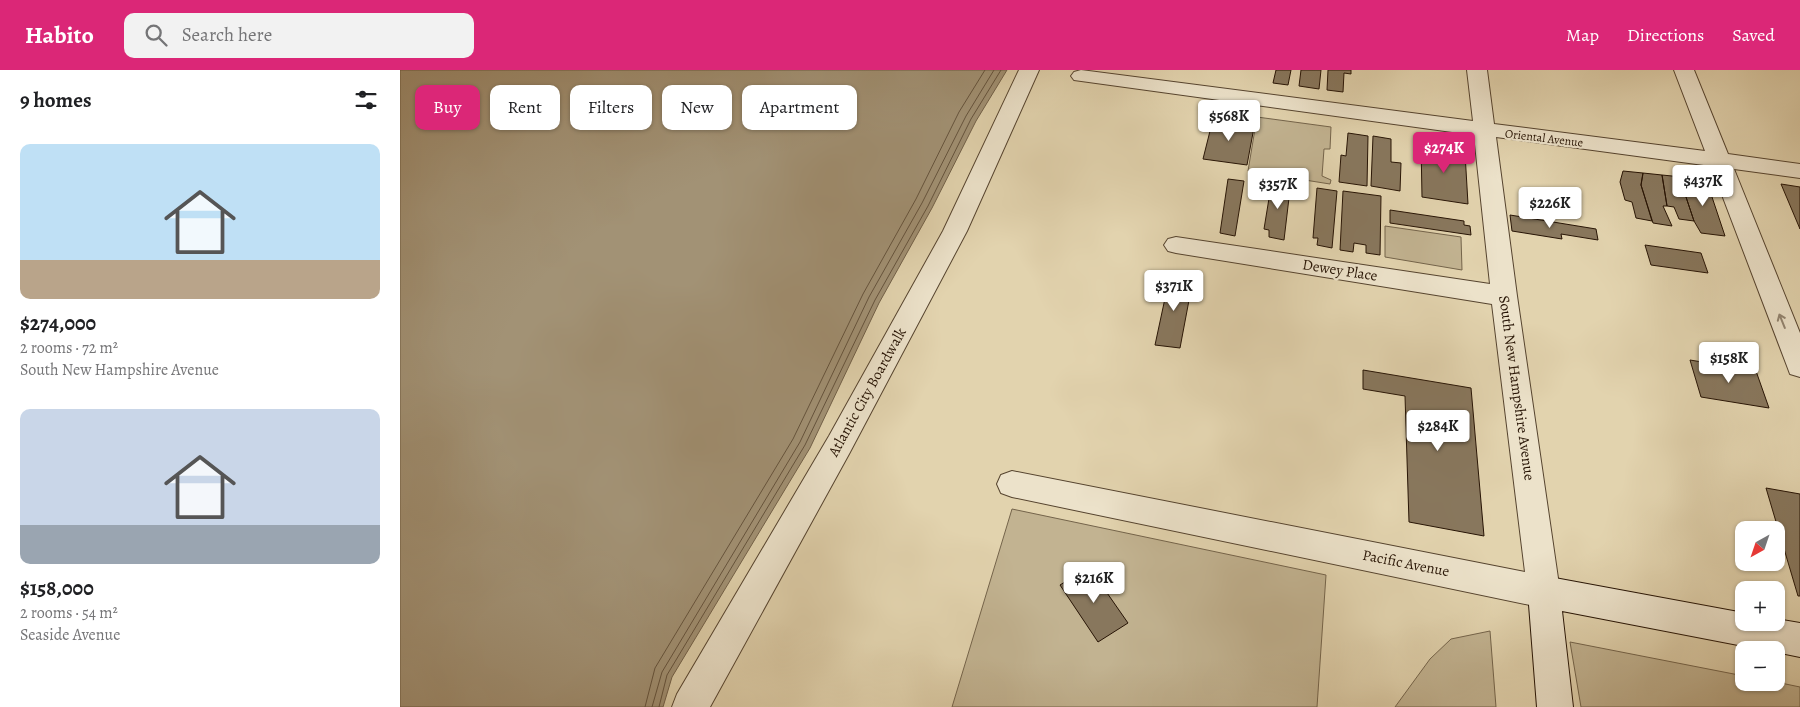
<!DOCTYPE html>
<html lang="en">
<head>
<meta charset="utf-8">
<style>
	body { margin:0; font-family:Alegreya,serif; background:#f2f2f2; color:#202124; height:100vh; display:flex; flex-direction:column; font-size:19px; white-space:nowrap }
	* { box-sizing:border-box; margin:0 }
	p { font-size:16px; color:#757577 }
	.icon { flex:none; width:28px; height:28px; fill:none; stroke:currentColor; stroke-width:2; stroke-linecap:round; stroke-linejoin:round }
	.map { position:relative; flex:1; overflow:hidden }
	.drawer { display:flex; flex-direction:column; background:#fff; width:400px }
	.drawer>* { flex:none }
	.guide { position:absolute; left:15px; top:15px; width:475px; height:45px; display:flex; gap:10px }
	.needle { width:32px; rotate:220deg }
	.buttons { position:absolute; left:1335px; top:451px; display:grid; gap:10px }
	.buttons a { display:grid; place-items:center; width:50px; height:50px; border-radius:10px; background:#fff; box-shadow:0 1px 4px #0004; font-size:25px }
	.price { position:absolute; translate:-50% -42px; padding:0 11px; border-radius:5px; background:#fff; color:#222; font-size:16px; line-height:32px; filter:drop-shadow(0 1px 2px #0008) }
	.price::after { content:''; position:absolute; left:50%; top:30px; width:15px; height:11px; margin-left:-8px; background:inherit; clip-path:polygon(0 0,100% 0,50% 100%) }
	.price.current { background:#db2777; color:#fff }
	ul { padding:0; list-style:none }
	li { display:grid; align-content:center; gap:10px; height:265px; padding:0 20px }
	li span { display:grid; place-items:center; height:155px; border-radius:10px; color:#555 }
	li>.icon { margin-inline-start:auto }
	span .icon { width:90px; height:90px; fill:#fffc; stroke-width:1 }
	li b { font-size:21px }
	h2 { display:flex; justify-content:space-between; align-items:center; height:60px; padding:0 20px; font-size:21px }
	.pill { padding:0 18px; border-radius:10px; background:#fff; box-shadow:0 1px 4px #0004; font-size:18px; line-height:45px }
	.pill.current { background:#db2777; color:#fff }
	header { display:flex; align-items:center; gap:30px; box-sizing:border-box; height:70px; padding:0 25px; background:#db2777; color:#fff }
	header strong { font-size:24px }
	nav { display:flex; gap:28px; margin-inline-start:auto; font-size:18px }
	.search { width:350px; height:45px; background:#f2f2f2; display:flex; align-items:center; gap:12px; box-sizing:border-box; padding:0 18px; border-radius:10px; color:#757577; font-size:19px }
	main { display:flex; flex:1; min-height:0 }
	.map>svg:first-child { display:block }
	.green { fill:#c2b391; stroke:#74644b }
	.water { fill:#a29275; stroke:#716048 }
	.lines { fill:none; stroke-linecap:round; stroke-linejoin:round }
	.shore { stroke:#64533d; stroke-width:1 }
	.building { fill:#88775d; stroke:#271405 }
	.street-casing { stroke:#56442f; stroke-width:2 }
	.secondary-casing { stroke:#271405; stroke-width:2 }
	.street { fill:#ece2ca; fill-rule:evenodd }
	.secondary { fill:#ece2ca; fill-rule:evenodd }
	.oneway { stroke:#938571 }
	.labels { text-anchor:middle; dominant-baseline:central; stroke-width:4.5; stroke-linejoin:round; paint-order:stroke }
	.far-street-label { font-size:12px; fill:#271405; stroke:#ece2ca }
	.street-label { font-size:15px; fill:#271405; stroke:#ece2ca }
</style>
</head>
<body>
<header>
<strong>Habito</strong>
<div class="search"><svg class="icon" aria-label="search" viewBox="0 0 24 24"><circle cx="10" cy="10" r="6"/><path d="M15 15l6 6"/></svg>Search here</div>
<nav><a>Map</a><a>Directions</a><a>Saved</a></nav>
</header>
<main>
<section class="drawer">
<h2>9 homes<svg class="icon" aria-label="filters" viewBox="0 0 24 24"><path d="M4 7h16M4 17h16"/><circle cx="9" cy="7" r="2"/><circle cx="15" cy="17" r="2"/></svg></h2>
<ul>
<li><span style="background:linear-gradient(#bfe0f5 75%,#b9a48a 0)"><svg class="icon" aria-label="home" viewBox="0 0 24 24"><path d="M3 11l9-7 9 7M6 9v11h12V9"/></svg></span><div><b>$274,000</b><p>2 rooms · 72 m²</p><p>South New Hampshire Avenue</p></div></li>
<li><span style="background:linear-gradient(#c9d6e8 75%,#9aa5b1 0)"><svg class="icon" aria-label="home" viewBox="0 0 24 24"><path d="M3 11l9-7 9 7M6 9v11h12V9"/></svg></span><div><b>$158,000</b><p>2 rooms · 54 m²</p><p>Seaside Avenue</p></div></li>
</ul>
</section>
<div class="map">
<svg width="1400" height="637" viewBox="0 0 1400 637">
	<rect width="100%" height="100%" fill="#e2d3ae"/>
	<filter id="stains"><feTurbulence type="fractalNoise" baseFrequency=".004" numOctaves="4"/><feColorMatrix values="0 0 0 0 .2 0 0 0 0 .09 0 0 0 0 .02 0 0 0 .5 -.17"/></filter>
	<radialGradient id="worn" r=".72"><stop offset=".6" stop-color="#630" stop-opacity="0"/><stop offset="1" stop-color="#630" stop-opacity=".3"/></radialGradient>
	<!-- green -->
	<path class="green" d="M857,47L931,57L930,79H924L922,106L931,110L930,114L848,101Z
		M985,156L1061,167L1062,200L985,187Z
		M612,439L926,505L917,637H552Z
		M1090,561L1096,637H995L1030,589L1051,569Z
		M1170,572L1344,606V612H1376L1400,617V637H1181Z"/>
	<!-- water -->
	<path class="water" d="M0,0H607L576,51L532,138L479,233L410,378L272,607L263,637H0Z"/>
	<g class="lines">
		<!-- shore -->
		<path class="shore" d="M245,637L255,598L393,369L463,224L516,129L559,42L585,0
			M252,637L262,602L400,372L469,227L522,133L566,46L594,0
			M259,637L267,605L405,375L475,230L528,136L571,49L601,0"/>
	</g>
	<!-- building -->
	<path class="building" d="M876,0H891L888,15L873,13Z
		M901,0H921L919,19L899,16Z
		M928,0H951V4L944,3L943,22L927,20Z
		M814,45L826,47L824,55L838,57L839,50L855,52L847,95L803,89Z
		M948,63L968,66L967,116L939,112L941,85L946,86Z
		M973,66L991,69V92L1001,93L1000,121L971,116Z
		M1021,73L1051,78V81L1065,83L1068,134L1022,127Z
		M1223,101L1243,103L1241,115L1252,151L1236,148L1232,132L1225,130L1220,112Z
		M1243,103L1262,105L1267,136H1263L1272,156L1253,153L1241,115Z
		M1262,105L1282,107L1284,121L1294,151L1279,149L1274,137L1267,136Z
		M1282,107L1307,112L1325,166L1301,163L1294,151L1284,121Z
		M828,109L844,111L835,166L820,163Z
		M872,110L886,114L887,111H891L884,170L869,167V160L864,159Z
		M1381,114L1400,117V159Z
		M917,118L937,121L932,178L917,175L918,168H913Z
		M943,121L981,126L980,185L966,183V175L954,173L953,182L940,180Z
		M990,140L1064,151V155L1070,156L1071,165L990,153Z
		M1110,145L1196,159L1198,170L1161,164L1162,169L1112,161Z
		M1245,175L1301,183L1308,203L1251,195Z
		M770,205L793,209L780,278L755,275Z
		M1290,290L1356,301L1369,338L1301,327Z
		M963,300L1071,318L1084,466L1009,452L1005,326L963,319Z
		M1366,418L1400,424V526H1398Z
		M689,497L728,553L698,572L660,515Z"/>
	<g class="lines">
		<!-- street casing -->
		<g class="street-casing">
			<path id="street" d="M619,0H639L567,161L449,384L310,637H272L277,624L429,366L543,161Z
				M681,0L1073,51L1067,0H1087L1094,54L1305,81L1274,0H1294L1328,84L1400,94V108L1334,99L1400,263V307L1390,304L1387,296L1311,96L1096,67L1117,226L1160,522L1156,533L1144,538L612,427L601,423L597,414L601,405L612,401L1125,502L1092,234L776,183L768,181L764,175L768,169L776,167L1090,214L1074,65L674,10L671,6L674,2Z"/>
		</g>
		<!-- secondary casing -->
		<g class="secondary-casing">
			<path id="secondary" d="M1144,506L1344,543V552H1376V549L1400,553V587L1376,582V580H1364L1162,541L1173,637H1137L1128,522L1132,511Z"/>
		</g>
		<!-- street -->
		<use href="#street" class="street"/>
		<!-- secondary -->
		<use href="#secondary" class="secondary"/>
	</g>
	<!-- one-way arrows -->
	<defs><path id="oneway-shaft" d="M-6 0H5M1.5-3L5.5 0L1.5 3" fill="none" stroke-width="1.6" stroke-linecap="round" stroke-linejoin="round" transform="scale(1.25)"/></defs>
	<use class="oneway" href="#oneway-shaft" transform="translate(1382 251) rotate(-112)"/>
	<g class="labels">
		<!-- far-street labels -->
		<g class="far-street-label">
			<text transform="translate(1144 68) rotate(7)">Oriental Avenue</text>
		</g>
		<!-- street labels -->
		<g class="street-label">
			<text transform="translate(940 200) rotate(9)">Dewey Place</text>
			<text transform="translate(1117 318) rotate(82)">South New Hampshire Avenue</text>
			<text transform="translate(467 322) rotate(-61)">Atlantic City Boardwalk</text>
			<text transform="translate(1006 493) rotate(11)">Pacific Avenue</text>
		</g>
	</g>
	<rect width="100%" height="100%" filter="url(#stains)"/>
	<rect width="100%" height="100%" fill="url(#worn)"/>
</svg>
<div class="buttons">
<a><svg class="needle" viewBox="-14 -14 28 28"><path d="M0-13l5 13h-10z" fill="#e53935"/><path d="M0 13l5-13h-10z" fill="#757577"/></svg></a>
<a>+</a>
<a>−</a>
</div>
<b class="price" style="left:829px;top:72px">$568K</b>
<b class="price current" style="left:1044px;top:104px">$274K</b>
<b class="price" style="left:1303px;top:137px">$437K</b>
<b class="price" style="left:878px;top:140px">$357K</b>
<b class="price" style="left:1150px;top:159px">$226K</b>
<b class="price" style="left:774px;top:242px">$371K</b>
<b class="price" style="left:1329px;top:314px">$158K</b>
<b class="price" style="left:1038px;top:382px">$284K</b>
<b class="price" style="left:694px;top:534px">$216K</b>
<div class="guide">
<a class="pill current">Buy</a>
<a class="pill">Rent</a>
<a class="pill">Filters</a>
<a class="pill">New</a>
<a class="pill">Apartment</a>
</div>
</div>
</main>
</body>
</html>
